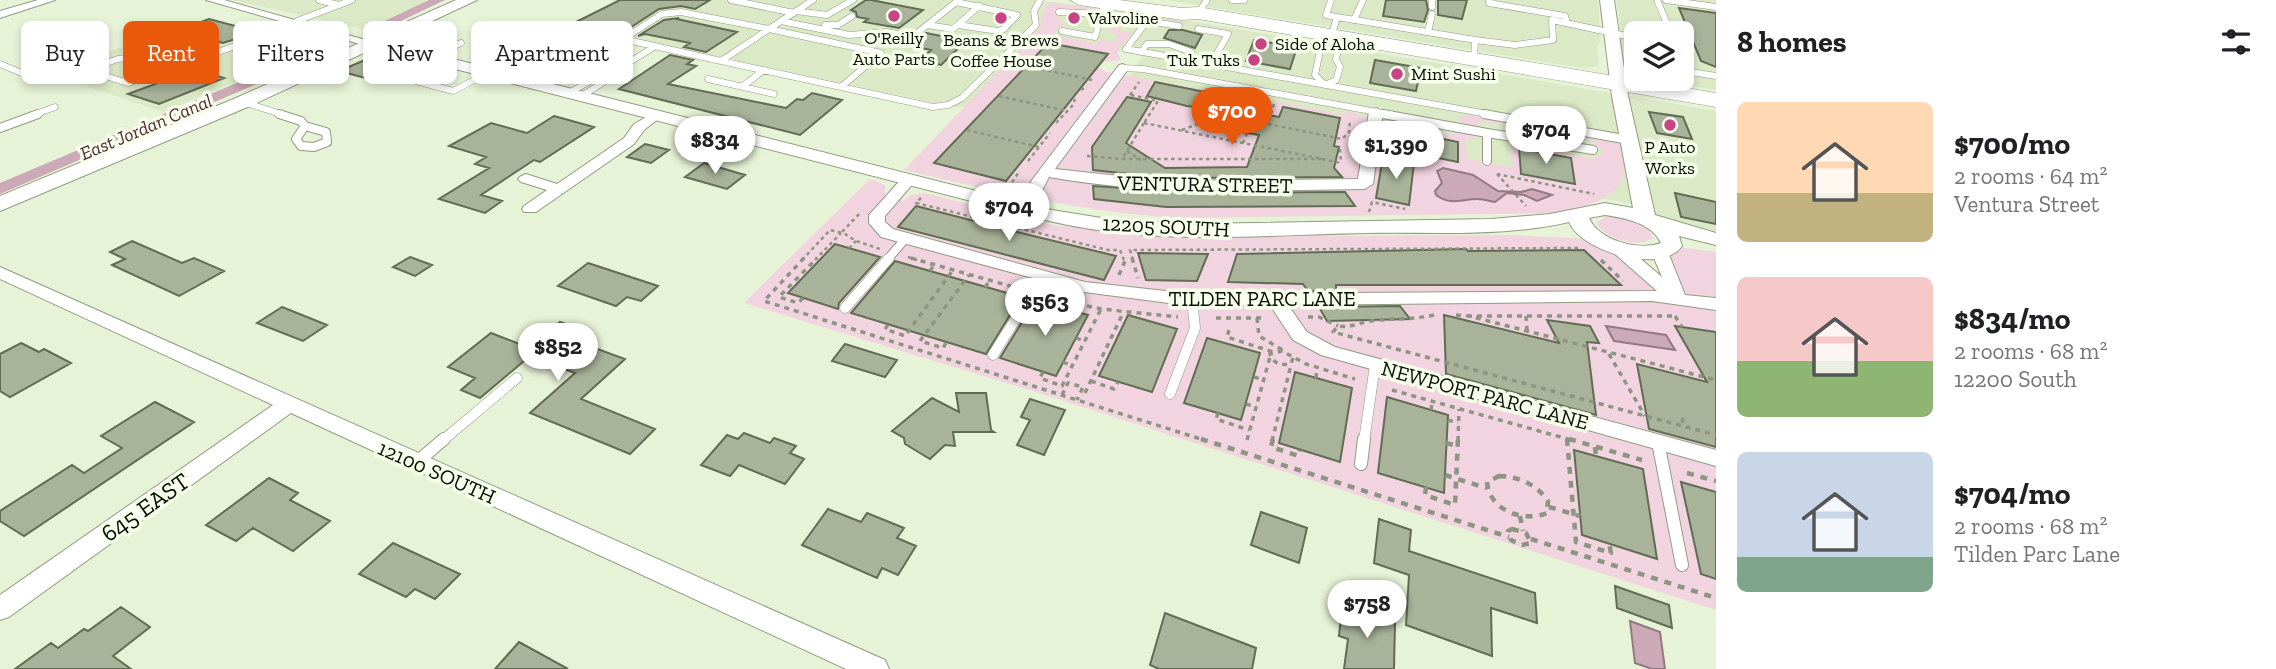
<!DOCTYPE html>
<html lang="en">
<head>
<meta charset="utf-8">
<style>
	body { margin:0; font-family:"Zilla Slab",serif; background:#f2f2f2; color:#202124; height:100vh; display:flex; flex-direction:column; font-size:26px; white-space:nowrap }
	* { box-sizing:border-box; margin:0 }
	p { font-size:23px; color:#757577 }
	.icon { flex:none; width:38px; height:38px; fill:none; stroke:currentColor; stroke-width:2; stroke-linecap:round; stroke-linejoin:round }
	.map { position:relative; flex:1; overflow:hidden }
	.drawer { display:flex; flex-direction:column; background:#fff; width:560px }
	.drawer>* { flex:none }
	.banner { position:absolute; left:21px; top:21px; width:665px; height:63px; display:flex; gap:14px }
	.fabs { position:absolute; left:1624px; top:21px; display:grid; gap:14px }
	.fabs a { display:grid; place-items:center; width:70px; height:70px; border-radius:10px; background:#fff; box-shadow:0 4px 10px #0003; font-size:35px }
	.price { position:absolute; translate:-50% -60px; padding:0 16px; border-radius:24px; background:#fff; color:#222; font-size:23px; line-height:46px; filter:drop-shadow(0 2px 4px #0008) }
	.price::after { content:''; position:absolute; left:50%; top:42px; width:21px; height:16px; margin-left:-10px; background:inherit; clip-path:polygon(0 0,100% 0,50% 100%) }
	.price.active { background:#ea580c; color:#fff }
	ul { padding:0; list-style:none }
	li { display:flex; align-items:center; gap:21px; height:175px; padding:0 21px }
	li span { display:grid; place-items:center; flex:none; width:196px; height:140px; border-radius:10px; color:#555 }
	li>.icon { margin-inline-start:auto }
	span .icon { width:84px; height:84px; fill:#fffc; stroke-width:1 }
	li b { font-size:30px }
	h2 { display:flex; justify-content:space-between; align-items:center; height:84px; padding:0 21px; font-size:30px }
	.chip { padding:0 24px; border-radius:10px; background:#fff; box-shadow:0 4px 10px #0003; font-size:24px; line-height:63px }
	.chip.active { background:#ea580c; color:#fff }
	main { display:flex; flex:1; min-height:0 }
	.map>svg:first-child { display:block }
	.built { fill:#dbe9c6 }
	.green { fill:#f1d4df }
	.water { fill:#cba9b6; stroke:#917a81; stroke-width:2 }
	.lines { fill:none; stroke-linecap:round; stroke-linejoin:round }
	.canal { fill:#cba9b6; fill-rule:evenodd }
	.building { fill:#a8b399; stroke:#626c54; stroke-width:2 }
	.service-far3-casing { stroke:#919c82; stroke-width:7 }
	.service-far2-casing { stroke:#919c82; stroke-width:10 }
	.service-far1-casing { stroke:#919c82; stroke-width:11 }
	.service-casing { stroke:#919c82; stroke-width:14 }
	.minor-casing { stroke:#919c82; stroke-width:2 }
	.tertiary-casing { stroke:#919c82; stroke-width:2 }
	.secondary-casing { stroke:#919c82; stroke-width:2 }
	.primary-casing { stroke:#919c82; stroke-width:1 }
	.path-far2 { stroke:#8c9581; stroke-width:2.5; stroke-dasharray:3.5 3.5; stroke-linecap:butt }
	.path-far1 { stroke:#8c9581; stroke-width:3.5; stroke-dasharray:5 5; stroke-linecap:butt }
	.path { stroke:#8c9581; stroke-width:4.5; stroke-dasharray:7 7; stroke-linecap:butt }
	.service-far3 { stroke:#fff; stroke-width:6 }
	.service-far2 { stroke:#fff; stroke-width:8 }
	.service-far1 { stroke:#fff; stroke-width:10 }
	.service { stroke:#fff; stroke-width:12 }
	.minor { fill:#fff; fill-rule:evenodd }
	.tertiary { fill:#fff; fill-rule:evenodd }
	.secondary { fill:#fff; fill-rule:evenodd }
	.primary { fill:#fff; fill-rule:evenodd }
	.poi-dot { fill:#c84487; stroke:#f6ffe9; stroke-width:2.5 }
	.labels { text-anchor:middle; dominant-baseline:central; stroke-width:7; stroke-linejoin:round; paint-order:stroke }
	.far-poi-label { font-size:18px; fill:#090d05; stroke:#f6ffe9; text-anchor:start }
	.far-water-label { font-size:19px; font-style:italic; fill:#54273c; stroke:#f6ffe9 }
	.street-label { font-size:21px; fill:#090d05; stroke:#f6ffe9 }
	.near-street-label { font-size:24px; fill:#090d05; stroke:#f6ffe9 }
</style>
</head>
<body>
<main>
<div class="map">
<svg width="1716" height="669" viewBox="0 0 1716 669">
	<rect width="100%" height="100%" fill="#e7f3d7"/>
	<!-- built -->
	<path class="built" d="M232,0H427L414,8L363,29Z
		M609,0H1035L1167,17L1716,111V233L1657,217L1651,208L1381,153L1116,93L1143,56L1038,35L968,107H954L602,32L647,8Z
		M1167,0H1598L1601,39L1597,49L1599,66L1582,68Z
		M1616,0H1716V90L1646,79H1682V33H1636V76L1630,73L1627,69Z
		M283,22L299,30L337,40L163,112L48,73L136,42L191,58Z"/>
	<!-- green -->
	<path class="green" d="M1051,2L1097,9L1095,11L1053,10L1064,26L1057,28L1055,35L1097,44L1099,40L1112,42L1118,35L1105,31L1110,30L1111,11L1282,39L1141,17L1140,20L1129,19L1118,30L1132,33L1117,52L1121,60L1104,62L1098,67L1107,72L1214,92L1218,86L1246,91L1245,96L1345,115L1347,111C1361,113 1373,124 1388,123C1394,123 1399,121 1406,122L1407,126L1455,135L1456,131L1470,134L1478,140L1465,138L1467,159L1512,168V144L1595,159V154L1601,155V148L1595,147L1593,141L1480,121L1477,126L1470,127L1457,119L1460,116L1470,115L1608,139L1621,144C1622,151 1626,160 1625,167C1623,200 1585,205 1560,213L1182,218C1087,213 997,192 904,170L1039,29L1044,8Z
		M870,179L885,185V195L903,201L911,195L924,193L1053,225L1161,237L1508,235L1593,239L1602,241L1676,298L1662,260L1671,246L1716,252V610L1036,392L744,303Z
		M1606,217C1622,217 1648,220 1653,238C1637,249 1604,239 1596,222Z"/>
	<!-- water -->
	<path class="water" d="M1443,168L1473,175L1498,191L1521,192L1532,189L1552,195L1537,201L1524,195L1507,193L1495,202C1490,201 1483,199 1477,199C1461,199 1451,206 1436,195L1435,191L1442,183L1437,171Z
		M1606,326L1666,335L1675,350L1614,341Z
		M1630,621L1660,632L1665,669H1652L1635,663Z"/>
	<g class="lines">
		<!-- canal -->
		<path class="canal" d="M429,0H445L386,28H378L376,25Z
			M331,43L338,47L336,50L0,194V183Z"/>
	</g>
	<!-- building -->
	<path class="building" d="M620,0H710L695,9L681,6L659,9L619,35L618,41L625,45L570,76L544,69L605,36L566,27Z
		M866,0H871L923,10L899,28L864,22L868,19L857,17L856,12L851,10Z
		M1386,0H1426L1428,10L1424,22L1383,16Z
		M1438,0H1467L1462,19L1438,15Z
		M1679,8L1716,13V67L1701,61Z
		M679,18L677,19L737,32L706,52L684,47L690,43L645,34L638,36L664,20Z
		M209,19L258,32L223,43L176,31Z
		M1169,30H1183L1202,35L1195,48L1164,38Z
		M926,33L966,41L941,65L919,60L931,50L907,45L908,42H915Z
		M278,37L306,44L276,56L246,48Z
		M1254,40L1297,47L1290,69L1246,61Z
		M1048,43L1108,54L1006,181L934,163Z
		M670,55L693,60L687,64L696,66L668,84L786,108L797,99L803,100L812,93L842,100L800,135L619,89Z
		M379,58L401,64L369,79L339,71L365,60Z
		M1375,60L1421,68L1416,91L1370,83Z
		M196,69L224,78L159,104L128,94Z
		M1155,82L1205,92L1209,93L1202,108L1187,106L1147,96Z
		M1127,97L1151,102L1126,143L1165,168L1247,167L1259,135L1236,131L1248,102L1254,112L1279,117L1283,107L1340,118L1334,146L1339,147L1334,168L1342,177L1165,178L1093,170L1092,147Z
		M1649,112L1683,117L1692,139L1657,133Z
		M554,116L594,127L540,162L534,160L481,195L502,201L485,213L439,199L489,168L475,164L486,157L449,146L491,123L527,133Z
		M1410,132L1458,142V162L1408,152Z
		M645,144L669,150L651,163L627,157Z
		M1519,148L1571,158L1575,184L1521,174Z
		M1383,157L1414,163L1409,205L1376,198Z
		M704,163L745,175L727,189L685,177Z
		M1093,186L1207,193L1345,192L1355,206L1166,207L1094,199Z
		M1675,193L1716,202V224L1681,217Z
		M916,206L1021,233L1116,256L1104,280L898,227Z
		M132,241L182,263L194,258L224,271L179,296L112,265L125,259L110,252Z
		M835,244L880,257L839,303L838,309L788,293Z
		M1466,249L1468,251L1584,250L1621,285H1336V290H1339L1308,291L1303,284L1228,282L1237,254Z
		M1138,253L1208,254L1197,281L1146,280Z
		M410,257L432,265L415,276L393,267Z
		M895,261L1021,297L986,354L851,313Z
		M588,263L658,286L641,301L627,297L616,306L558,286Z
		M1035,301L1088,315L1056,376L1000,358Z
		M1400,306L1410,319L1327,321L1319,307Z
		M282,307L327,325L303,341L257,323Z
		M1128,315L1177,329L1152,392L1099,376Z
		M1444,315L1559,343L1547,320L1590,326L1599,343L1587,342L1596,415L1446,374Z
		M560,322L591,333L581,343L625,359L581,399L655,429L630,454L530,413L575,373L530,356L480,398L461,390L475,378L448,367L491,333L530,348Z
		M1675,326L1716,332V447L1649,429L1637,364L1707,382Z
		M1207,338L1260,353L1241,420L1184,403Z
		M21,343L39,352L44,349L71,363L10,397L0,391V354Z
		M845,344L897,360L885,377L832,361Z
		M1295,372L1352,388L1340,462L1279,443Z
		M956,393H986L991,430L994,432H953L955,446L945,445L930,459L905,444L904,438L892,431L932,398L959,412Z
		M1387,397L1448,415L1444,493L1378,473Z
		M1030,399L1065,410L1044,455L1017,445L1030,420L1021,417Z
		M155,402L194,422L24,536L0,521V511L72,465L84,473L122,448L101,436Z
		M744,433L770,443L774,438L796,446L790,453L804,459L785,484L739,465L730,476L701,465L727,435L738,439Z
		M1574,450L1643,469L1657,559L1582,535Z
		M269,478L298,493L290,500L330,521L293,551L253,528L236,541L206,525Z
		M1681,482L1716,492V579L1701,574Z
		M828,509L861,522L867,513L904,528L897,538L916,546L898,575L882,568L877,578L802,545Z
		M1261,512L1307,528L1299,563L1251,545Z
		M1379,519L1411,530L1409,551L1535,593L1537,623L1491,608L1492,656L1406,625L1409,575L1374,563Z
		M393,543L460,574L435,599L415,589L406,597L359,574Z
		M1615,586L1669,605L1672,628L1617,608Z
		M1342,605L1395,622L1394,669H1344L1348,639L1339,636Z
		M121,607L150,627L113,656L131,669H15L51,643L58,648L84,629L88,631Z
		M1165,613L1256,648L1252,669H1159L1150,665Z
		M519,642L568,669H495Z"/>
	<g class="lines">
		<!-- service-far3 casing -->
		<g class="service-far3-casing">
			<path id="service-far3" d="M319,0L339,5
				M731,0L794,13
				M1232,0H1244
				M1331,0L1326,15L1337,17
				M1432,0V7
				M1489,0V3L1565,16L1567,23
				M1657,0L1671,33
				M1666,0L1716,7
				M956,2L1017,15L1004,29L998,31L958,25
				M796,11L827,15L853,0
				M681,12L769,29L721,61L623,39L662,14Z
				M1059,12L1101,14
				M1198,13L1207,0
				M1354,20L1363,0
				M297,21L352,0
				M781,21L849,35L887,32L912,37L959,0
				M825,25H838L852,16
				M927,25L953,29L979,6
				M1179,26L1147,21L1126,49L1493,115
				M769,29L881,53L841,87
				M769,29L813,0
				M1198,29L1228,34L1211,64
				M1062,31L1095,37L1105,2
				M1428,32L1432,14
				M1330,41L1338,49L1336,59L1340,67L1336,80L1325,85L1315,75L1321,46Z
				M1330,41L1337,17L1475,40
				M1141,52L1147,44H1169L1191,52L1187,60
				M136,57L166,70L128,83L86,70L118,59Z
				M428,58L461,43
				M1474,60L1475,40L1515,45L1553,40L1552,20L1636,38
				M721,61L933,107L948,105L962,98L1036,25L1034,11L1040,0
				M1682,61L1685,71L1716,76
				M0,64L24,74
				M1123,68L1143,69L1393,115
				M166,70L302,23
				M394,75L453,91L488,73
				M708,79L774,94
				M743,86L764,70
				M567,94L592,80L602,79L654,47
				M580,97L604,82L602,79
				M243,102L284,115
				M33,115L55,107"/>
		</g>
		<!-- service-far2 casing -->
		<g class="service-far2-casing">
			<path id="service-far2" d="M279,114L301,121L305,126
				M1383,114L1487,133
				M1484,114L1629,140
				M305,126L326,132L327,142L314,147L301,146L296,139Z
				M0,128L38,114
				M1487,161V133L1593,150
				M887,260L905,239"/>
		</g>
		<!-- service-far1 casing -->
		<g class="service-far1-casing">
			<path id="service-far1" d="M845,308L889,258
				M993,355L1042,277
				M1170,394L1195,328L1192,300
				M442,441L517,378
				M1364,441L1375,365"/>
		</g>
		<!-- service casing -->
		<g class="service-casing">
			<path id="service" d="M1658,442L1682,565
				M417,462L444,439
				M1361,464L1364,439"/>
		</g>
		<!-- minor casing -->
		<g class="minor-casing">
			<path id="minor" d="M38,0H55L0,18V11Z
				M206,0H224L380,44L370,47Z
				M1123,64L1129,68L1055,169L1165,181L1358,179L1369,112L1376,108L1383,112L1373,184L1365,189C1259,190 1154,196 1049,177L1031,212H1019L1017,209L1032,180L1119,65Z
				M655,112L662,116L644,130L634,144L536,212H524L522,209L524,206L547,190L521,182L518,179L521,176L526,174L557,184L624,138L634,124Z
				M909,174L917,179L885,216V222L893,229L1085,282L1192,294L1657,291L1607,247L1616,242L1622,243L1662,277L1651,251L1660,246L1666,247L1685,295L1716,298V310L1652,301L1288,305L1307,332L1335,347L1716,450V466L1321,355L1293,340L1270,305L1192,306L1084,292L881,237L869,223V215L904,176Z
				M0,267L885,660L889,669H846L291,413L9,617L0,620V595L273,405L0,279Z"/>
		</g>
		<!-- tertiary casing -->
		<g class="tertiary-casing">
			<path id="tertiary" d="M1600,0H1614L1628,96L1655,215L1716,233V245L1679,236L1682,246C1662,275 1581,252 1569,222C1505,237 1434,232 1368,233C1262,235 1149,246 1045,220L369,47L366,44L374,39L1052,210L1114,220L1189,224L1491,219L1550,214L1605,203L1633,208L1612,96ZM1605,215C1625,218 1652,223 1661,243C1639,251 1599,241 1589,218Z"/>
		</g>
		<!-- secondary casing -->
		<g class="secondary-casing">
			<path id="secondary" d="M456,0H477L250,106L0,211V196L236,98Z"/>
		</g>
		<!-- primary casing -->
		<g class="primary-casing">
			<path id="primary" d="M1070,0H1119L1182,8L1198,7L1716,93V107L1198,19L1182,20L1079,5Z"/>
		</g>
		<!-- path-far2 -->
		<path class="path-far2" d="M1027,66L1092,80
			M537,70C559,51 584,42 613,45
			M1081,90L1087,86
			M1210,94L1206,103L1270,115
			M1130,95L1139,82
			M1131,95L1158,101L1144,123
			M999,96L1067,111
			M1206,103L1203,111L1268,124
			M1274,104L1268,124L1342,139L1349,132L1350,120
			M1056,123L1073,105L1075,99
			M1144,123L1322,159H1122Z
			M967,130L1039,147
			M1182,130L1253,103
			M1243,143L1252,121
			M1340,149L1341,163
			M1127,151L1141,160
			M1087,156L1122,159
			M1322,159L1341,163
			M1028,161L1050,133
			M1497,174L1594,194
			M1497,174L1526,206
			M1008,188L1019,172
			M921,198L916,203L1108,250H1120L1124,260
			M1369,212L1372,202L1405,209
			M859,214L842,232L856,241L880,249
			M849,248L856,241
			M908,257L917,260
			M802,260L830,230L842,233
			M815,260L841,233
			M1133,260L1130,250L1580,248"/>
		<!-- path-far1 -->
		<path class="path-far1" d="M804,258L764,301L1207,441
			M911,258L1017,288
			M1132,258L1138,278
			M1601,260L1623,281
			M930,271L934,265
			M1119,275L1125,261L1124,258
			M985,287L990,281
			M1048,297L1101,309L1178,317
			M803,298L798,303L779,297L817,258
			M1434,315C1413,320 1392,318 1371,321C1358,323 1352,328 1338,326L1333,332L1716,435
			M1456,315L1469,316
			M1526,316L1527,331
			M1672,316H1469L1716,380
			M1675,316L1682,327
			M1308,317H1319L1338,326
			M1216,318H1266
			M1257,318L1259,336L1284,351
			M888,325L885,329L905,336L953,270
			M1229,330L1227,337L1273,352
			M1076,338L1085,341
			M946,343L943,348L920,341L969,275
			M1609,354L1645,416
			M1293,358L1291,364C1280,365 1275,365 1270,354L1282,351L1306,364L1355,379
			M1063,362L1073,366
			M1043,372L1040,378L1062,386L1101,309
			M1254,377L1264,380
			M1316,378L1317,368
			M1091,381L1114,389L1118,382
			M1392,390L1575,441
			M1085,393L1123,313
			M1062,395L1068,383L1083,387L1077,400
			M1246,404L1256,407
			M1431,410L1432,402
			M1218,413L1216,419L1249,430
			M1682,418L1684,426
			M1448,420L1458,423
			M1247,440L1270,357
			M1272,441L1291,365
			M1458,441L1459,409"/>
		<!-- path -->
		<path class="path" d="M1201,439L1509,537
			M1273,439L1271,447L1299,456L1300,450
			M1567,439L1576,542L1611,553L1609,543
			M1569,439L1642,460
			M1446,443L1458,446
			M1595,447L1596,456
			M1687,473L1716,481
			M1445,475L1486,488
			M1499,476C1520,477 1536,484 1548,501L1547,513C1523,523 1489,510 1487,482Z
			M1426,487L1425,495L1455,505L1458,439
			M1549,507L1580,516
			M1520,516L1523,531
			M1512,529L1526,533L1531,543L1522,545L1511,540L1508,531Z
			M1531,539L1716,598"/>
		<!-- service-far3 -->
		<use href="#service-far3" class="service-far3"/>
		<!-- service-far2 -->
		<use href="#service-far2" class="service-far2"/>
		<!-- service-far1 -->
		<use href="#service-far1" class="service-far1"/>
		<!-- service -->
		<use href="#service" class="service"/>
		<!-- minor -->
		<use href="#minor" class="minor"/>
		<!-- tertiary -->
		<use href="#tertiary" class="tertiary"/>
		<!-- secondary -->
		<use href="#secondary" class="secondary"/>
		<!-- primary -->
		<use href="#primary" class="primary"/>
	</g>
	<!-- markers -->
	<g class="poi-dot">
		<circle cx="894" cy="16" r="7"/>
		<circle cx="1001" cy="18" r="7"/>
		<circle cx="1074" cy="18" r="7"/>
		<circle cx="1261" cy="44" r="7"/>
		<circle cx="1254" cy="60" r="7"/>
		<circle cx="1397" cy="74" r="7"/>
		<circle cx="1670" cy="125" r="7"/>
	</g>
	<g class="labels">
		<!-- far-poi labels -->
		<g class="far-poi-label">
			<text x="1088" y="18">Valvoline</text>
			<text x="894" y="38" text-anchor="middle">O'Reilly<tspan x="894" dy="21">Auto Parts</tspan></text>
			<text x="1001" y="40" text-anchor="middle">Beans &amp; Brews<tspan x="1001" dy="21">Coffee House</tspan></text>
			<text x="1275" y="44">Side of Aloha</text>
			<text x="1240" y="60" text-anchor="end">Tuk Tuks</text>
			<text x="1411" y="74">Mint Sushi</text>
			<text x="1670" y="147" text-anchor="middle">P Auto<tspan x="1670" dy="21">Works</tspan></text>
		</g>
		<!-- far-water labels -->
		<g class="far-water-label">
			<text transform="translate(146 127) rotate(-23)">East Jordan Canal</text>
		</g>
		<!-- street labels -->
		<g class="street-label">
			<text transform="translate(1205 184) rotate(1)">VENTURA STREET</text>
			<text transform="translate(1166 226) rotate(3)">12205 SOUTH</text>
			<text x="1262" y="298">TILDEN PARC LANE</text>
			<text transform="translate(1485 395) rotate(15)">NEWPORT PARC LANE</text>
			<text transform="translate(437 472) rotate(24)">12100 SOUTH</text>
		</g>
		<!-- near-street labels -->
		<g class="near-street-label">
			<text transform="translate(145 507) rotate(-35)">645 EAST</text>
		</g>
	</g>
</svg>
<div class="fabs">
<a><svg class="icon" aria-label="layers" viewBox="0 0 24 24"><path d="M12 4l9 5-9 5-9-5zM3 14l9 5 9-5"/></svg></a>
</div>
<b class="price active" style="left:1232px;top:147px">$700</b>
<b class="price" style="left:1546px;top:166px">$704</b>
<b class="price" style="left:715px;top:176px">$834</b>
<b class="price" style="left:1396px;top:181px">$1,390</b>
<b class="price" style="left:1009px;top:243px">$704</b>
<b class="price" style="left:1045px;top:338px">$563</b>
<b class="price" style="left:558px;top:383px">$852</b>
<b class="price" style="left:1367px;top:640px">$758</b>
<div class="banner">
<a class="chip">Buy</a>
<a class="chip active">Rent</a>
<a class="chip">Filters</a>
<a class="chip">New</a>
<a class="chip">Apartment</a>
</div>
</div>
<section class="drawer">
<h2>8 homes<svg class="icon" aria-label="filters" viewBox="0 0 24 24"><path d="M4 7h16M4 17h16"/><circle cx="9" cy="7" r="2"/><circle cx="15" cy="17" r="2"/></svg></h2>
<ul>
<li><span style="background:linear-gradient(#ffd9b3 65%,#c2b280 0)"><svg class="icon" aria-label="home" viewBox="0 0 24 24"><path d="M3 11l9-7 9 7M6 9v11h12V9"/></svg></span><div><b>$700/mo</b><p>2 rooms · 64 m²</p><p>Ventura Street</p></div></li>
<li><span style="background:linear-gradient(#f6c9c9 60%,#8fb573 0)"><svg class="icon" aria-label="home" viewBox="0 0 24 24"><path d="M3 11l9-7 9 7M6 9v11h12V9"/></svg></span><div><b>$834/mo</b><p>2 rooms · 68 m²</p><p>12200 South</p></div></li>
<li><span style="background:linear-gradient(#c9d6e8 75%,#7fa58c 0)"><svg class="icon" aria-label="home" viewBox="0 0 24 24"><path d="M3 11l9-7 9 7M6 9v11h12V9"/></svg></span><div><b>$704/mo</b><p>2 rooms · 68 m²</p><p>Tilden Parc Lane</p></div></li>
</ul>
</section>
</main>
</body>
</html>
